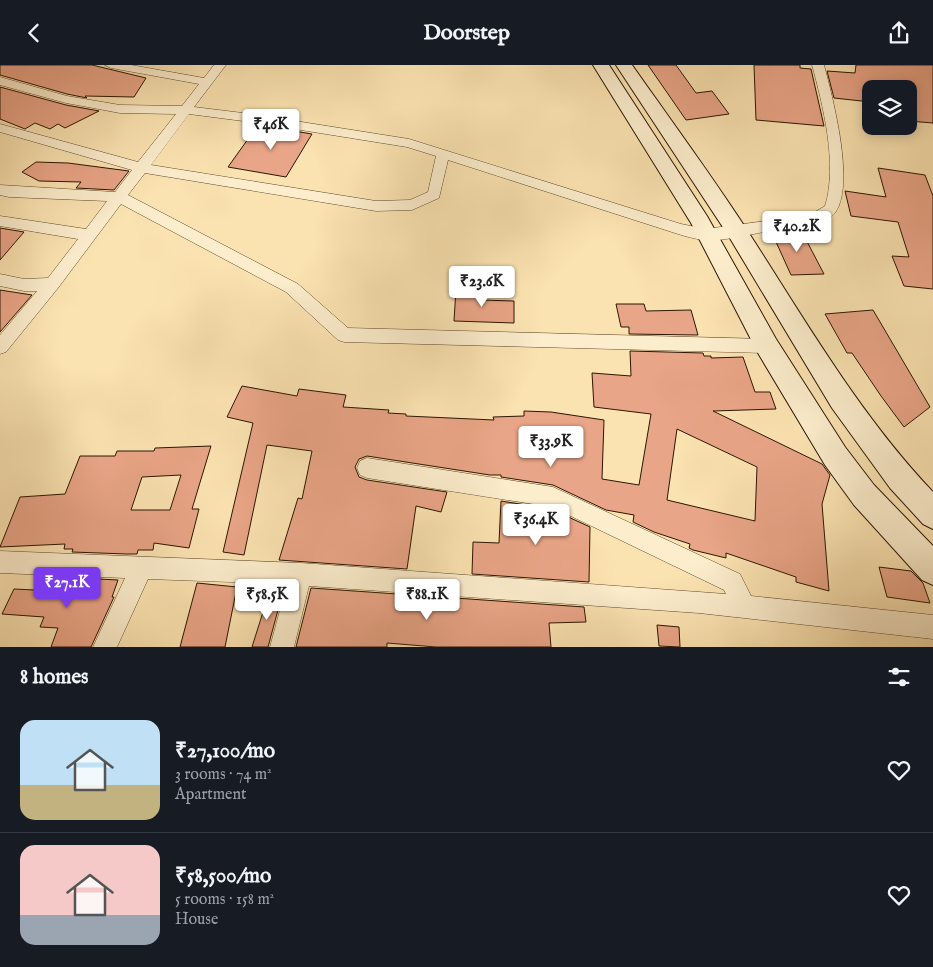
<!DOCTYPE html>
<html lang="en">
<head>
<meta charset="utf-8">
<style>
	body { margin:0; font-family:"IM FELL English",serif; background:#20242c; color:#f1f3f6; height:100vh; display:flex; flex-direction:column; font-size:19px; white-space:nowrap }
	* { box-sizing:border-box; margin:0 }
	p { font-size:16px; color:#9ea1a6 }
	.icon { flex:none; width:28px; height:28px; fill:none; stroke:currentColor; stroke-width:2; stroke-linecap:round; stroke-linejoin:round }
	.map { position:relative; height:582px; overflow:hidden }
	.sheet { display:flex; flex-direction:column; background:#171b24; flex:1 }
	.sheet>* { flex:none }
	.fabs { position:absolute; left:862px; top:15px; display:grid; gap:10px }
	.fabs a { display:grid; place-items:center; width:55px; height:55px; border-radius:10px; background:#171b24; box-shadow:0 2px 12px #0003; font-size:25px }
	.price { position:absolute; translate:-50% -42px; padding:0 11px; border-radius:5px; background:#fff; color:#222; font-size:16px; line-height:32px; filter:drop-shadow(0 1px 2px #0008) }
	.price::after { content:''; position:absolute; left:50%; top:30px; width:15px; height:11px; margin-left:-8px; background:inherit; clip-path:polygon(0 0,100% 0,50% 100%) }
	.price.active { background:#7c3aed; color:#fff }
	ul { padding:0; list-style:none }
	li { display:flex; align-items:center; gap:15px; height:125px; padding:0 20px }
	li+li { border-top:1px solid #363941 }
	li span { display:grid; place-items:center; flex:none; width:140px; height:100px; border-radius:15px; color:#555 }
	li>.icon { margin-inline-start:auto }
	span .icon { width:60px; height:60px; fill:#fffc; stroke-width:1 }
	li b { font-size:21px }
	h2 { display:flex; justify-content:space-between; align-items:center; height:60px; padding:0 20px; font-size:21px }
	header { display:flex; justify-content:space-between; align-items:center; height:65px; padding:0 20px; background:#171b24; font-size:22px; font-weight:700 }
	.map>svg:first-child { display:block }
	.building { fill:#e9a587; stroke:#2c1500; fill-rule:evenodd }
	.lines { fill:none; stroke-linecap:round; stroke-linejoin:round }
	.street-casing { stroke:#60482c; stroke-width:1 }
	.secondary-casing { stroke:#2c1500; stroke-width:2 }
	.street { fill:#fcedcc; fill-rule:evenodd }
	.secondary { fill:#fcedcc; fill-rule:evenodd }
</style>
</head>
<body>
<header><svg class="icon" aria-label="back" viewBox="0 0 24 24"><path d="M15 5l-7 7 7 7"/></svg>Doorstep<svg class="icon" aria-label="share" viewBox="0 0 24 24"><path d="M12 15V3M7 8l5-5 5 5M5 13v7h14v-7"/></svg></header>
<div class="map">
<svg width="933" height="582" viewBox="0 0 933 582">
	<rect width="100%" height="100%" fill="#fbe3b1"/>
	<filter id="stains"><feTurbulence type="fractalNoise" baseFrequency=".004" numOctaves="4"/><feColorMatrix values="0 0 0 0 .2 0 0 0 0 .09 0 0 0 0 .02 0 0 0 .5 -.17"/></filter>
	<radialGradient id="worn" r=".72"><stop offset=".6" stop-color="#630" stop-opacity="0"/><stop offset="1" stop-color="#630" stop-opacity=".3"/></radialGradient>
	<!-- building -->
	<path class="building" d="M0,0H92L146,13L134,32L85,31L87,33L67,29L0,10Z
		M648,0H676L696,28L712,26L729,49L686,55Z
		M754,0H800V3L811,4L824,61L756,55Z
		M856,0H933V58L909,56V24H871V37L834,33L827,6L855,8Z
		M0,22L66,40L99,46L65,63L58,59L50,64L35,58L25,64L0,54Z
		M258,60L312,69L286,112L228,102Z
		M36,97L68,98L129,106L114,125L76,123L81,117L39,116L22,107Z
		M878,103L925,110L933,131V224L904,221L892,191L909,192L898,157L851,151L845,126L886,132Z
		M0,163L24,167L0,195Z
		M801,165L824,209L791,210L772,168Z
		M456,224L481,225L480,235L514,236V258L454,256Z
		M0,225L32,230L0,267Z
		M616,239H644L646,246L691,245L698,270L629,269V262H621Z
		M873,245L930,342L904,362L881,331L852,288H847L825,249Z
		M630,286L703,288L704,291H711V293L743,292L755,327H770L776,344L713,346L822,399L830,410L822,439L829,526L796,517V512L726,488V493L693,485L689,483L690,479L654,467L633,457L634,450L606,445L553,420L501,412V410H490L367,391L359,394L355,402L359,412L367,415L447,427L441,447L416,441L407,504L279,495L298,433L302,434L312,386L267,380L244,490L223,487L253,358L227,352L242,321L297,331L299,324L346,330L343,342L389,345L388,348L406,349V351L494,355L493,352L524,351V346L551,347L604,355L602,414L639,420L651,349L594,342L592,308L631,311ZM677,364L757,402L755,456L667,435Z
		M211,381L192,444H199L189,483L154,478L153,485H138L137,489H127L72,487L73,484H64L65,479L0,482L20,432L65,429L80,391H115L117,386H154L155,383ZM181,410L170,445H131L142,412Z
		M501,436L551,444L590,462L589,517L472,509L473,477L499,478Z
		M879,502L911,506L923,518L930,538L887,532Z
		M61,512L118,515L112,532H114L91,582H51L58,563L40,562L44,552L2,549L14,524L55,526Z
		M197,518L237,522L225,582H180Z
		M311,523L584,542L586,557L549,558L551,582H436L387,578V582H296Z
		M269,528L282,530L268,582H252Z
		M657,560L679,562L680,582L659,581Z"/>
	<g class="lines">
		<!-- street casing -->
		<g class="street-casing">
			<path id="street" d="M105,0H131L204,13L214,0H226L194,42L251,49L409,74L681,159L706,164L810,150L825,141C838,100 823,40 812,0H824C832,30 859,130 831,152C816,164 788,164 769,166C752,169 720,177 704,175C695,174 684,171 675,168L448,95L439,133L412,145L376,146L145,108L128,130L298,219L348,263L767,274L773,276L776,281L773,286L767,288L344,277L338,275L286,227L121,139L58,223L6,287L0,289V270L37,226H24L0,221V209L24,214L48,213L78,174L0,161V151L86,164L107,136L9,132L0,130V120L115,127L132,105L0,67V59L138,97L176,49L120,48L66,38L0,20V12L67,31L120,40L182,41L199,19L111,3ZM189,49L251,57L407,82L436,91L428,127L410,135L376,136L151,100Z
				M367,393L553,422L740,509L751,531L933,550V574L699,548L309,521L294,582H270L287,519L148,514L117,582H93L125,513L0,508V486L301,498L726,529L724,525L552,442L367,413L360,410L357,403L360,396Z"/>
		</g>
		<!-- secondary casing -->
		<g class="secondary-casing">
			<path id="secondary" d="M593,0H609L707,151L776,274L845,382L874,420L933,481V520L922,515L854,440L825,400L758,288L691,158Z
				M616,0H632C670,54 709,107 745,162C804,253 858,348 933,427V464L923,459L890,423L832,343L728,170Z"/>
		</g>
		<!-- street -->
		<use href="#street" class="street"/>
		<!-- secondary -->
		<use href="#secondary" class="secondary"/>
	</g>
	<rect width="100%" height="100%" filter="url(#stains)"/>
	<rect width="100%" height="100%" fill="url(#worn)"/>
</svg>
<div class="fabs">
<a><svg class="icon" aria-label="layers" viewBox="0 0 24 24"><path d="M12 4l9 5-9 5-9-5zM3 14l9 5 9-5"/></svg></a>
</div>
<b class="price" style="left:271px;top:86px">₹46K</b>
<b class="price" style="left:797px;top:188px">₹40.2K</b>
<b class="price" style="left:482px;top:243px">₹23.6K</b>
<b class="price" style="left:551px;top:403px">₹33.9K</b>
<b class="price" style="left:536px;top:481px">₹36.4K</b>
<b class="price active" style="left:67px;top:544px">₹27.1K</b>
<b class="price" style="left:267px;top:556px">₹58.5K</b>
<b class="price" style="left:427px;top:556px">₹88.1K</b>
</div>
<section class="sheet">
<h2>8 homes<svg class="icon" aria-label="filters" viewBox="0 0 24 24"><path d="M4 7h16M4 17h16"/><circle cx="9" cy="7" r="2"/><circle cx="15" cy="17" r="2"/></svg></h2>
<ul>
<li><span style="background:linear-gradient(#bfe0f5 65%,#c2b280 0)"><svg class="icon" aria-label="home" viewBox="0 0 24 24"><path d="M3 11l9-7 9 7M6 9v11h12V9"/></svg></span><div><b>₹27,100/mo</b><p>3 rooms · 74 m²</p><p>Apartment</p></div><svg class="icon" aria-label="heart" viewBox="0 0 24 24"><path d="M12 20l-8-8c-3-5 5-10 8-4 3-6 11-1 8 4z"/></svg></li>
<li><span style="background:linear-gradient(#f6c9c9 70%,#9aa5b1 0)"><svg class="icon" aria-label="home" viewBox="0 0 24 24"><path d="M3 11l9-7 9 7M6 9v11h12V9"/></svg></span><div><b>₹58,500/mo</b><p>5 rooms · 158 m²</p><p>House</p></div><svg class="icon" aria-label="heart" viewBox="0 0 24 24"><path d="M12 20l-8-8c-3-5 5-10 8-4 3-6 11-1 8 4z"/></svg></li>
</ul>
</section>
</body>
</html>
